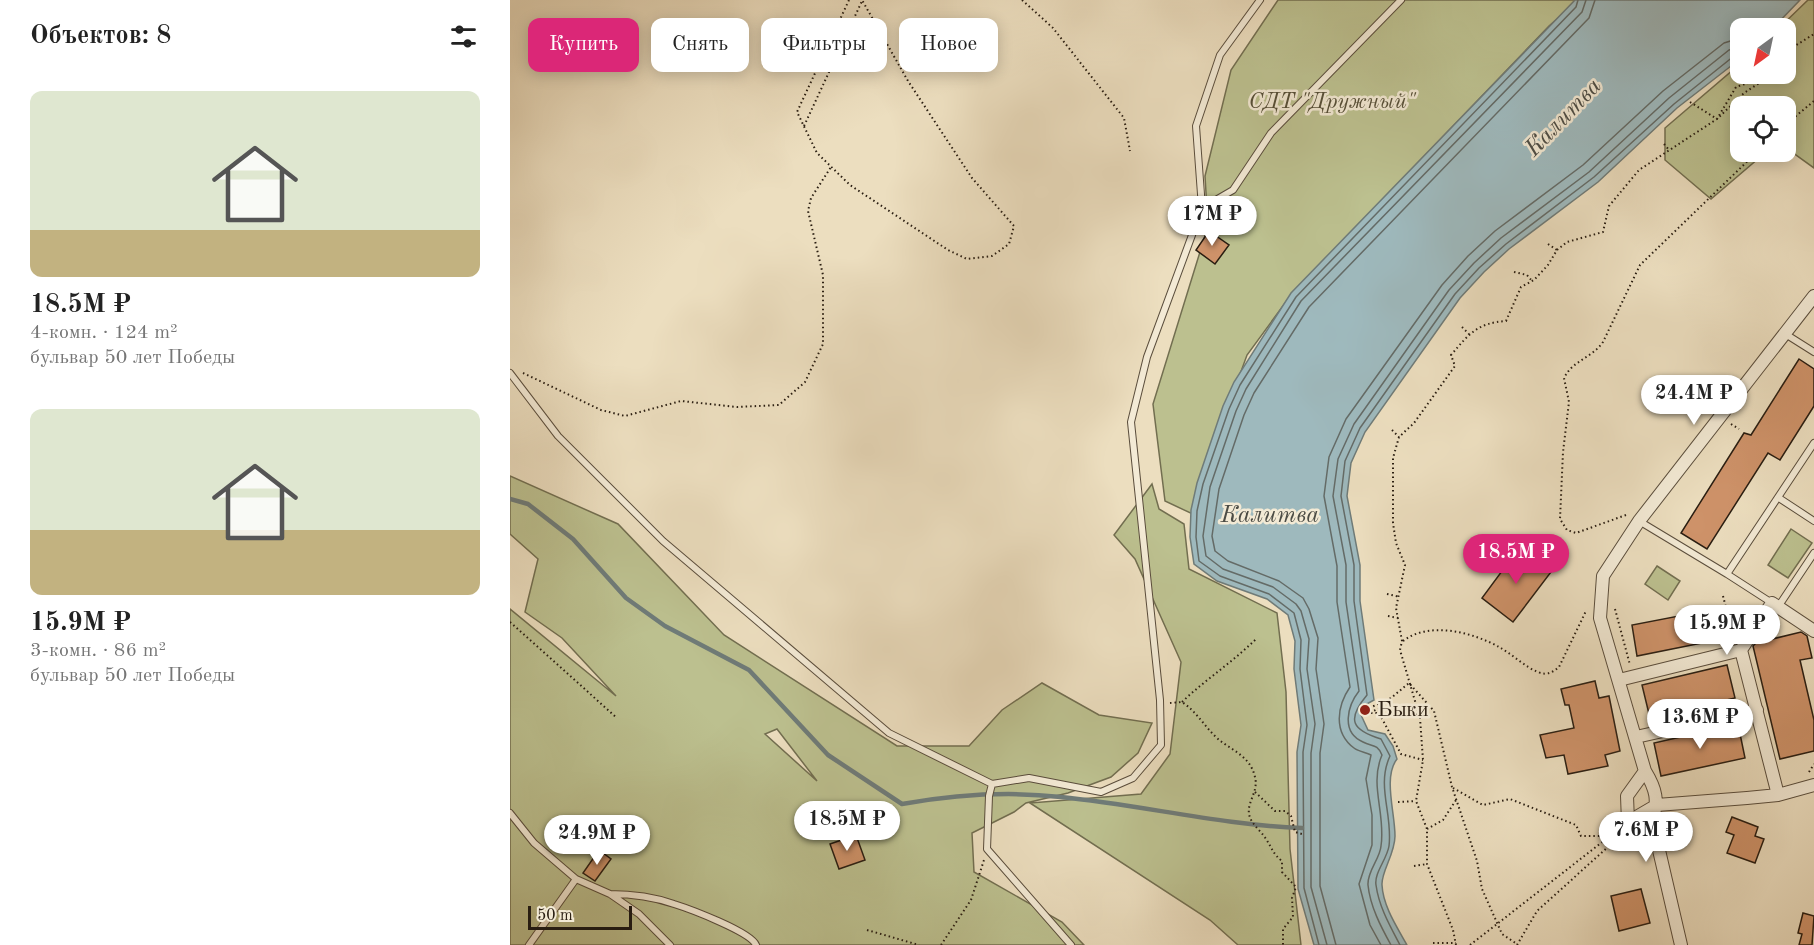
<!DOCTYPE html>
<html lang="ru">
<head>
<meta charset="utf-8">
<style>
	body { margin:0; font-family:"Old Standard TT",serif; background:#f6f6f6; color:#222; height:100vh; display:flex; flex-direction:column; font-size:22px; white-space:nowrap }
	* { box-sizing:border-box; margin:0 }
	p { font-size:20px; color:#767676 }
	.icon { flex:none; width:33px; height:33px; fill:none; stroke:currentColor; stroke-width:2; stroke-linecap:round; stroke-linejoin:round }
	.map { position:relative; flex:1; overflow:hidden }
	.drawer { display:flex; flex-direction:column; background:#fff; width:510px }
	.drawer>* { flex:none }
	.hud { position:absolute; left:18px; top:18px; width:570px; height:54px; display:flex; gap:12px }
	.needle { width:39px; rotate:213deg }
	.fabs { position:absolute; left:1220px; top:18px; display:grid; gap:12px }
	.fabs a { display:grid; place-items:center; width:66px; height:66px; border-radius:12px; background:#fff; box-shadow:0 3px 15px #0003; font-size:30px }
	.scale { position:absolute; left:18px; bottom:15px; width:104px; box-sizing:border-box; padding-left:6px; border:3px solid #291d11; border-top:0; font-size:16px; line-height:21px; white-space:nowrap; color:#291d11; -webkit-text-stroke:4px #f3ead5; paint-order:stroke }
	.price { position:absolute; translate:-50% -51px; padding:0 14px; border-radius:21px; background:#fff; color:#222; font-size:20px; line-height:39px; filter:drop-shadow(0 2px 3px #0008) }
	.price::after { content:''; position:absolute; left:50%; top:36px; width:18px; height:14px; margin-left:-9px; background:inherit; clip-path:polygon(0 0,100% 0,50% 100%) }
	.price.on { background:#db2777; color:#fff }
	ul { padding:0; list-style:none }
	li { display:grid; align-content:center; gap:12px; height:318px; padding:0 30px }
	li span { display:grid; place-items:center; height:186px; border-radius:12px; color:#555 }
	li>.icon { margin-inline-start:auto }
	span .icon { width:108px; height:108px; fill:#fffc; stroke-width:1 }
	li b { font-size:26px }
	h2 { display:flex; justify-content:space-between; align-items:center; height:72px; padding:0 30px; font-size:26px }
	.pill { padding:0 21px; border-radius:12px; background:#fff; box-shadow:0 3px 15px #0003; font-size:21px; line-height:54px }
	.pill.on { background:#db2777; color:#fff }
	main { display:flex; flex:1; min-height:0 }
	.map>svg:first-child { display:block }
	.green { fill:#bcc08f; stroke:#726e50; stroke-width:1.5; fill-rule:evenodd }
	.water { fill:#9eb9bd; stroke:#6f7b78; stroke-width:1.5 }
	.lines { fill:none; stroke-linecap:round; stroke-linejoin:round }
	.shore { stroke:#646b67; stroke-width:1.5 }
	.stream { stroke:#6f7b78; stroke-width:4.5 }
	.building { fill:#ce9269; stroke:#291d11; stroke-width:1.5 }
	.service-casing { stroke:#5a4d3c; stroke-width:8 }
	.minor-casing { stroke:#5a4d3c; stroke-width:14 }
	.path { stroke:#291d11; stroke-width:2; stroke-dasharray:1.5 3; stroke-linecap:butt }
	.service { stroke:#f3ead5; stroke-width:6 }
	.minor { stroke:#f3ead5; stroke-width:12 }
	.path-bridge { stroke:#291d11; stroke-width:2; stroke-dasharray:1.5 3; stroke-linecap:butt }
	.poi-dot { fill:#8f2418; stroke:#f3ead5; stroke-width:2 }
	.labels { text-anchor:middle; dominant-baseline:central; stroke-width:5; stroke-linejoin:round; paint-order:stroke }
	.park-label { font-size:22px; font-style:italic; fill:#554e37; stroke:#f3ead5 }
	.poi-label { font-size:22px; fill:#291d11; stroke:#f3ead5; text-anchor:start }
	.water-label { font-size:24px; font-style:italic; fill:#4c4c45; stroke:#f3ead5 }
</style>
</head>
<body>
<main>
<section class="drawer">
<h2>Объектов: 8<svg class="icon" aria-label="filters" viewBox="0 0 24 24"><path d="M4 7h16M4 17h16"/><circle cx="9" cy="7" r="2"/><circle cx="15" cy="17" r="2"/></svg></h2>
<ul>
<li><span style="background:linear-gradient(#dfe7d0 75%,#c2b280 0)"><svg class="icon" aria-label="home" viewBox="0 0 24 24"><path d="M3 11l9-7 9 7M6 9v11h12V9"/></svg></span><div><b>18.5M ₽</b><p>4-комн. · 124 m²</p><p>бульвар 50 лет Победы</p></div></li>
<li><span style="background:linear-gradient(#dfe7d0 65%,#c2b280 0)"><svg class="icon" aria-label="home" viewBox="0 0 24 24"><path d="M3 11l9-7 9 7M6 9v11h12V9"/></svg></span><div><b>15.9M ₽</b><p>3-комн. · 86 m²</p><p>бульвар 50 лет Победы</p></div></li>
</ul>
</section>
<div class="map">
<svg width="1304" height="945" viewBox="0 0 1304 945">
	<rect width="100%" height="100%" fill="#ecdebf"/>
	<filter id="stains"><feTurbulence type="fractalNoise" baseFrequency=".00333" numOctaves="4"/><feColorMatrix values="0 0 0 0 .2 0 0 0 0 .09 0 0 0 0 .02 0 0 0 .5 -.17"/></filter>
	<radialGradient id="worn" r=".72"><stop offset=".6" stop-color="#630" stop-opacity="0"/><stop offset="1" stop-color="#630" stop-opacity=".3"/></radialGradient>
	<!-- green -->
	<path class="green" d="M768,0H1069L1039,26L781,295L737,355L695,470L689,517L655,501L643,404L698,226L695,176L721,70Z
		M1298,0H1304V168L1275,147V106H1230V152H1256L1201,199L1155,160V128L1230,64V74H1275V28H1269Z
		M0,476L108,524L214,635L387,746H459L492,710L532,683L589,715L642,723L628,753L601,777L558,793L516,803L504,812L462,833L464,872L552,922L574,945H0V609L106,696L52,638L15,612L28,559L0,534ZM267,729L307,781L255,734Z
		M642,484L649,509L674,524L679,569L767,613L776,692L780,849L791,945H728L700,920L520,803L631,794L660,754L671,662L625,559L604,535Z
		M1281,529L1302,543L1278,578L1258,565Z
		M1147,566L1170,581L1158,600L1135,584Z"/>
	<!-- water -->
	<path class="water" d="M1065,0H1290L1263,28H1230V59L1167,108L1088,182L999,249L974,272L950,298L855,432L841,463L837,496L850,565V601L864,700L853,706L851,715L858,730L875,734L883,746L887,759C873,777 885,812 885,836C885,854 871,872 872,885C873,906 887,927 897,945H804L788,889L787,752L791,725L784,669L785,641L778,615L757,599L707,581L684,564L680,537L681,510L687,483L713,406L724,382L781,293Z"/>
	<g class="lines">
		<!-- shore -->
		<path class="shore" d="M809,945L794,888L793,752L797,725L790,669L791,640L784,613L759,594L710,576L689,561L686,537L687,511L693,484L719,409L730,385L786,297L1066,7L1068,0
			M817,945L801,887V753L805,724L797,669L799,639L791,611L786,604L763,587L713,569L696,556L693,536L700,487L726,411L736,389L791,301L1072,12L1076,0
			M826,945L810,886V753L814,724L806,669L808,638L799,609L793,598L769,581L718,561L705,551L702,536L709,489L734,415L744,393L799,307L1079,18L1085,0
			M871,945L860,925L849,884L862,845V815L856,779L861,755C856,752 849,752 844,748C823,732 827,706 840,687L827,602V566L814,496L819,457L836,419L932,285L958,256L985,231L1073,165L1153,91L1214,43L1230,38
			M881,945C871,927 860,906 858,885C857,871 870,859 871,846C876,814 859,785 872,755C867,743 862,747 853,742C830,732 838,705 849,691L836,602V565L823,496L828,459L844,424L939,290L964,263L991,238L1079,172L1159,98L1219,50L1230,47
			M890,945C880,926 869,907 866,885C864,873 877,859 879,846C883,814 866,786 880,756L871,739C842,730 836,720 857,695L844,601V565L831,496L835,461L850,428L945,294L969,268L996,244L1084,177L1164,104L1224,56L1230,55"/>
		<!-- stream -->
		<path class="stream" d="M0,499L18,504L63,539L116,598L155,626L239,670L318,755L392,804C443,795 499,791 551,797C632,805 711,825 792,828"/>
	</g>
	<!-- building -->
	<path class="building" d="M699,231L719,245L705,264L686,250Z
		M1289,359L1304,369V406L1270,460L1258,453L1197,549L1171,533L1234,433L1241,435Z
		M1009,548L1041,572L1003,622L972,598Z
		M1205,609L1212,639L1127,656L1122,625Z
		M1291,632L1297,636L1302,658L1290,660L1304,720V751L1270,759L1243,646L1246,643Z
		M1217,665L1225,698L1140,718L1132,685Z
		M1085,681L1089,698L1099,696L1110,751L1095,755L1098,766L1058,774L1054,755L1036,758L1030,735L1064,728L1059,705H1055L1051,689Z
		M1228,724L1235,758L1151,776L1144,743Z
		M1222,817L1248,827L1245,836L1254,839L1245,863L1217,853L1224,835L1216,832Z
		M346,835L355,860L329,869L320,844Z
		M89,850L101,859L85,881L73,873Z
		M1131,889L1140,923L1109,931L1101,896Z
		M1293,913L1304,916L1302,945H1289L1292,934L1288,933Z"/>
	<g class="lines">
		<!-- service casing -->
		<g class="service-casing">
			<path id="service" d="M692,208L723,190L761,133L891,0
				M1277,335L1304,352
				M0,373L48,436L153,541L379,733L482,784
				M1269,498L1304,521
				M1129,521L1217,574
				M1262,603L1217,574L1304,443
				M1268,607L1304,553
				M0,813L24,843L66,879L100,894L129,914L160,945
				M100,894C121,894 144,897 164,904C180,909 241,932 246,945
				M19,945L66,879
				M561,945L477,849L479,796L482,784L519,778L591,792L623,778L651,745L650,700L621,422L637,357L692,208L686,126L710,55L750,0"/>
		</g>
		<!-- minor casing -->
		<g class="minor-casing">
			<path id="minor" d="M1109,680L1231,650
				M1126,737L1247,710
				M1135,771C1146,789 1149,801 1142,820L1171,945
				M1268,795L1231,650L1262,603L1304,631
				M1118,822L1117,796L1135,771L1090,618L1093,576L1129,521L1304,296
				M1118,822L1147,805L1237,798L1268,795L1304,785"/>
		</g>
		<!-- path -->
		<path class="path" d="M339,0L287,112L307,153L340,185L438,250L457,259L482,256L499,244L504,226L462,178L398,81L352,0
			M512,0L543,28L614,118L620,151
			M1275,58L1280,49L1304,34
			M1180,102L1207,119L1226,87L1247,80L1254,74
			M1275,125L1304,101
			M294,126L352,1
			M1154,144L1159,150
			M1038,244L1047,250
			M1004,272L1017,275L1022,281
			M952,327L959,334
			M13,373L91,410L115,416L171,401L227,407L269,405L295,382L313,344V275L298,211L301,198L321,167
			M1221,424L1229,429
			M882,430L889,437
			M1116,515L1066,533L1057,530L1050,519L1053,452L1059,402L1054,378C1063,360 1082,358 1093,342L1130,265L1247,152
			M877,594L890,597
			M1213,596L1224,639
			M1105,609L1120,665
			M878,616L888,618
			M0,622L107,718
			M893,641C919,621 962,632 989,647C1002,654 1015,667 1028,672C1037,676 1043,672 1049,667L1076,611
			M672,702C696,679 723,662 746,639
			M660,703L672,702C687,712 694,726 707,738C720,750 740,755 745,777C748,789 741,797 739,808C737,822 750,829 756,839C762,848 763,854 772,861V872L786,887L782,898L783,917L773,929V945
			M870,704V708L859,713H869L891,754L913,760
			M855,710L881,698L899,683L924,711L942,787L967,861L972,889L992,934L1007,944
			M1299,772L1304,764
			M943,788L973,805L1000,799L1066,825L1071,836H1110
			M745,792L765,811H775L781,816L785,832L792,834
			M888,802L906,801
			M917,829L933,820L946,800
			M1158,833L1171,817
			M904,866L917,864
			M357,930L409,945
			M923,943H946
			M431,945L461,900L474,860
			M946,945L943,930L917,864V829L906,801L913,760L910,718L890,650L892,641L886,608L895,565L886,543L883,523V458L889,437L904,423L945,366L941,355C959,334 967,323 996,321L1011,287L1024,280L1038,265L1047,250L1057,242L1093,232L1099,206L1129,170L1207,119L1234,93L1263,74
			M1007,945L1027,911L1109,837"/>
		<!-- service -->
		<use href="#service" class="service"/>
		<!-- minor -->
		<use href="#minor" class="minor"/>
		<!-- path-bridge -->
		<path class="path-bridge" d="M960,945L1118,822"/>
	</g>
	<!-- markers -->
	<circle class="poi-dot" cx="855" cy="710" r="6"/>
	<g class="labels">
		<!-- park labels -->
		<g class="park-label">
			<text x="822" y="102">СДТ "Дружный"</text>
		</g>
		<!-- poi labels -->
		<g class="poi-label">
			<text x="867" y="710">Быки</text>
		</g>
		<!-- water labels -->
		<g class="water-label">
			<text transform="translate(1054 118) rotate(-46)">Калитва</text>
			<text x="760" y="516">Калитва</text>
		</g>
	</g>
	<rect width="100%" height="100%" filter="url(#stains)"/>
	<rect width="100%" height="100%" fill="url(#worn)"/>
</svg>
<div class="fabs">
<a><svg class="needle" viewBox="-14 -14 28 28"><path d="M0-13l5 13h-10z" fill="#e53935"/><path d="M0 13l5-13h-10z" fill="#767676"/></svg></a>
<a><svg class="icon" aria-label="locate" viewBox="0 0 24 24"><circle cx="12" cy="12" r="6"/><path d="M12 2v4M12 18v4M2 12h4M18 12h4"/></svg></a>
</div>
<div class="scale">50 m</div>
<b class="price" style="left:702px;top:247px">17M ₽</b>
<b class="price" style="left:1184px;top:426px">24.4M ₽</b>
<b class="price on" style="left:1006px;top:585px">18.5M ₽</b>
<b class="price" style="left:1217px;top:656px">15.9M ₽</b>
<b class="price" style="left:1190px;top:750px">13.6M ₽</b>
<b class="price" style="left:337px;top:852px">18.5M ₽</b>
<b class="price" style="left:1136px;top:863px">7.6M ₽</b>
<b class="price" style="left:87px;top:866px">24.9M ₽</b>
<div class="hud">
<a class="pill on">Купить</a>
<a class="pill">Снять</a>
<a class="pill">Фильтры</a>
<a class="pill">Новое</a>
</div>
</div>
</main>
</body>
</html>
